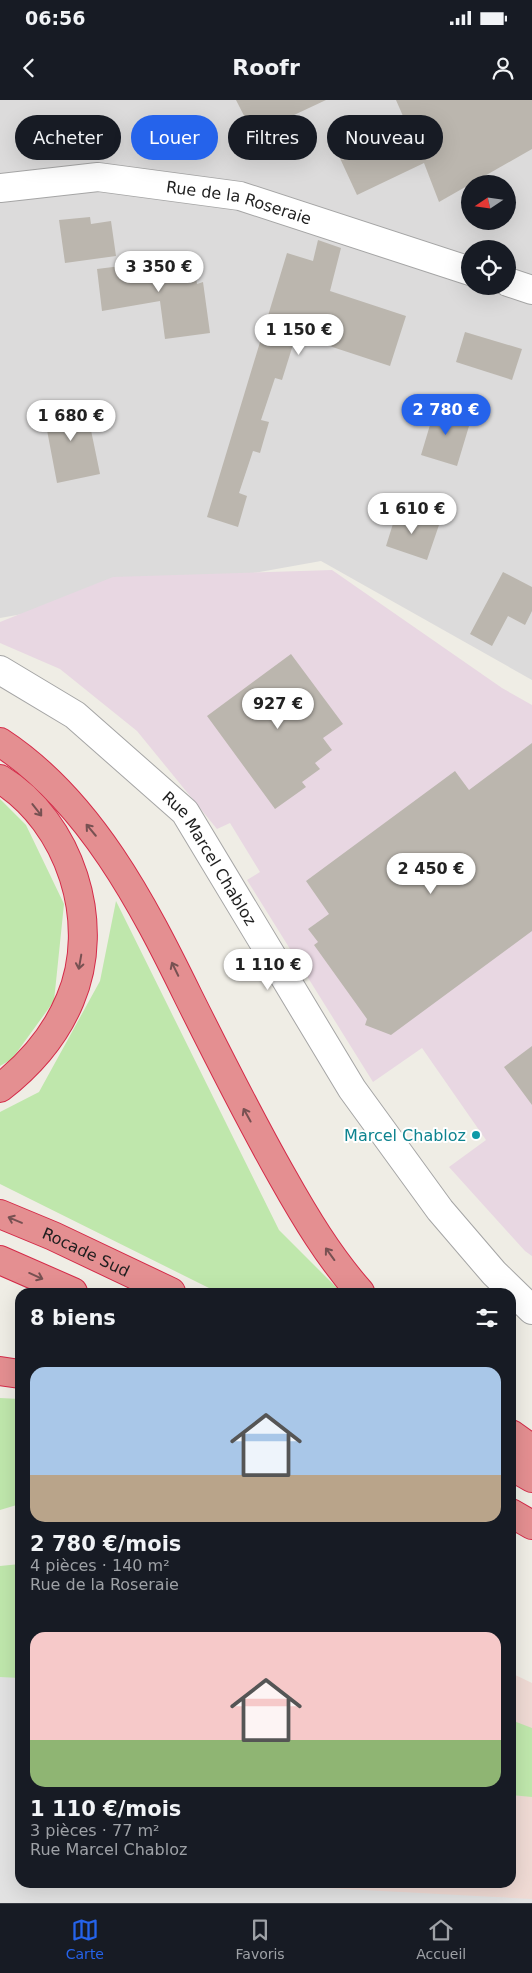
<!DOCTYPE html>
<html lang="fr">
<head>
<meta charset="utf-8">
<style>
	body { margin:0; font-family:"DejaVu Sans",sans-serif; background:#20242c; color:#f1f3f6; height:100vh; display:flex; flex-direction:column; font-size:19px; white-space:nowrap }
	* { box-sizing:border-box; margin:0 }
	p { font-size:16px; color:#9ea1a6 }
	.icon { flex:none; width:28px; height:28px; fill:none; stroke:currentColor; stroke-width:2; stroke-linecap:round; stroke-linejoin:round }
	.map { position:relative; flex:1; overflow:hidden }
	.side { position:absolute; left:15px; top:1188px; width:501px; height:600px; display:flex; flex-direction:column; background:#171b24; border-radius:15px; box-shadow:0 5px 20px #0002 }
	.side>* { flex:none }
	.hud { position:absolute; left:15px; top:15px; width:502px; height:45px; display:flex; gap:10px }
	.needle { width:32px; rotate:257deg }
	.controls { position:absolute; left:461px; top:75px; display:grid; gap:10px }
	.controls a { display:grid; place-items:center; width:55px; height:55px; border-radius:50%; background:#171b24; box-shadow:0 5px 20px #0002; font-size:25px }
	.price { position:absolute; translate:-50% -42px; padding:0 11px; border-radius:18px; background:#fff; color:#222; font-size:16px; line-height:32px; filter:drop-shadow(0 1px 2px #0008) }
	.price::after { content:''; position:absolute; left:50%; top:30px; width:15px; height:11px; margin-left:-8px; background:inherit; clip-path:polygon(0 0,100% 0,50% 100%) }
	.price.on { background:#2563eb; color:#fff }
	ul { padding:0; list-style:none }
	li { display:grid; align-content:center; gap:10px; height:265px; padding:0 15px }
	li span { display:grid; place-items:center; height:155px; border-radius:15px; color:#555 }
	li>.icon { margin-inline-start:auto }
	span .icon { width:90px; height:90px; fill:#fffc; stroke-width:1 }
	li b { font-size:21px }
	h2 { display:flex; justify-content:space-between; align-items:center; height:60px; padding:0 15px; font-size:21px }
	.chip { padding:0 18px; border-radius:22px; background:#171b24; box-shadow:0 5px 20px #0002; font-size:18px; line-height:45px }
	.chip.on { background:#2563eb; color:#fff }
	.status { display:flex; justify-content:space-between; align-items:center; height:35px; padding:0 25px; background:#171b24; direction:ltr }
	.status svg { height:14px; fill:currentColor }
	header { display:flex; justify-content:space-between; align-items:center; height:65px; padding:0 15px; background:#171b24; font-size:22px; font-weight:700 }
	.menu { display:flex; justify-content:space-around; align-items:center; height:70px; border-top:1px solid #363941; background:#171b24; font-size:14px; color:#9ea1a6 }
	.menu a { display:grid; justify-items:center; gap:2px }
	.menu .on { color:#2563eb }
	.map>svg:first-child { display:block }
	.residential { fill:#dcdbdb; fill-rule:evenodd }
	.commercial { fill:#efdad4 }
	.industrial { fill:#e8d7e2 }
	.grass { fill:#bfe7ac }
	.parking { fill:#e2e2e2 }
	.building { fill:#bbb6ae }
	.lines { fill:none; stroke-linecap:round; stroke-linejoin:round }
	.minor-casing { stroke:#a5a5a5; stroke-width:30 }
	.highway-casing { stroke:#d42a48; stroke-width:30 }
	.minor { stroke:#fff; stroke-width:28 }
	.highway { stroke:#e48f91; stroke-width:28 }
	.oneway { stroke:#775152 }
	.culture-dot { fill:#0f9aa8; stroke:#fff; stroke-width:2 }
	.labels { text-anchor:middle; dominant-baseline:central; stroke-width:4; stroke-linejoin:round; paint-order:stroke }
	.street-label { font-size:16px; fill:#1e1e1e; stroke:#fff }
	.culture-label { font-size:16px; fill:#0d838f; stroke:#fff; text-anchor:end }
</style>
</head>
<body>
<div class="status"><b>06:56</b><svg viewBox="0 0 49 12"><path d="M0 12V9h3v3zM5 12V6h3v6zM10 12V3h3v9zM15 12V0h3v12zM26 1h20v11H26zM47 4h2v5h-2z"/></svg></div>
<header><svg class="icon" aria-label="back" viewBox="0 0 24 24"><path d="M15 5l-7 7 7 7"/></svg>Roofr<svg class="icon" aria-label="person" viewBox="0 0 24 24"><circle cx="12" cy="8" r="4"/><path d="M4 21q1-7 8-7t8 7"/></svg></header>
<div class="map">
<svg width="532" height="1803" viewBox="0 0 532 1803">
	<rect width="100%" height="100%" fill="#efede5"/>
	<!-- residential -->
	<path class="residential" d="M0,0H532V580L321,461L0,518ZM470,84H508V121H470ZM470,149H508V186H470Z"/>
	<!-- commercial -->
	<path class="commercial" d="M511,1573L532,1583V1803H0L20,1782H511Z"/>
	<!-- industrial -->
	<path class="industrial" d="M332,470L502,588L532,605V1156L525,1151L449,1067L486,1040L422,948L373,982L247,780L260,772L230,723L217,729L137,631L60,569L0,543V522L113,477Z"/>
	<!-- grass -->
	<path class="grass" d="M0,699L26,725L64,804L54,901L12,959L0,966Z
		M116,801L279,1130L341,1192H217L0,1084V1012L39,992L100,881Z
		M0,1298L20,1299V1404L0,1410Z
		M20,1464V1579L0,1578V1466Z
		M511,1620L532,1628V1697L511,1695Z"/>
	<!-- parking -->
	<path class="parking" d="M0,1577L20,1578V1782L230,1783L532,1799V1803H0Z"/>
	<!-- building -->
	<path class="building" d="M236,0H326L277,23L282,34L259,45Z
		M396,0H532V49L439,102L424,63L357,95L338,54L406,23Z
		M90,117L91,124L111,121L116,156L65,163L59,120Z
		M318,140L341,148L330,191L406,216L390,266L296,235L282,280L275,278L261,320L269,322L260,353L253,351L239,393L247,396L238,427L207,417L287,153L313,161Z
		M193,157L197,184L203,182L210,233L165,239L160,201L102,211L97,169Z
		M465,232L522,249L512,280L456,262Z
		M85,301L100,374L57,383L43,309Z
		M436,305L472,316L457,366L421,355Z
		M397,411L439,425L427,460L386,446Z
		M503,472L532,487V511L525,525L508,516L492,546L470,534Z
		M291,554L343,624L323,638L332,650L315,663L320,669L302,682L306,687L275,709L207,616Z
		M532,643V831L391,935L365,925L367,919L314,845L318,842L308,829L329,814L306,781L455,671L469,690Z
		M532,946V1005L504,967Z"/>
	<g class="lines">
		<!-- minor casing -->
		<g class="minor-casing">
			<g id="minor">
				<path id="s1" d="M0,88L98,77L240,96L470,171"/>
				<path d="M508,182L532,190"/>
				<path id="s2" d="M0,570L75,615L185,712L352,989L440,1110L494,1173L532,1210"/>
			</g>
		</g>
		<!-- highway casing -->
		<g class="highway-casing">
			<g id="highway">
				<path d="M0,642C90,701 143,804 189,898C219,958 249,1018 282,1076C305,1117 329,1157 360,1192"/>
				<path d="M0,679C70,722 103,823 70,900C55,936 31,964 0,988"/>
				<path id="s3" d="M0,1114L53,1136L171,1192"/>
				<path d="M0,1160L73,1192"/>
				<path d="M0,1271L20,1274"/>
				<path d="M511,1334L532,1349"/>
				<path d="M511,1366L532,1378"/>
				<path d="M511,1413L532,1425"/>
			</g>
		</g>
		<!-- minor -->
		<use href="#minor" class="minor"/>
		<!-- highway -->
		<use href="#highway" class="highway"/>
	</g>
	<!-- one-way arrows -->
	<defs><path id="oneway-shaft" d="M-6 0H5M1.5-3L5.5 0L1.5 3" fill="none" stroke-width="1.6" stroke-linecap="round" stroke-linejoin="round" transform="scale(1.25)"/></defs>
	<g class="oneway">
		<use href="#oneway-shaft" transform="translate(37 710) rotate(52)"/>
		<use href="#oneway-shaft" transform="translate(91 730) rotate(-130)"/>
		<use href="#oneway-shaft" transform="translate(80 862) rotate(100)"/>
		<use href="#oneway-shaft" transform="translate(175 869) rotate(-116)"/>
		<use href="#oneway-shaft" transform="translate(247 1015) rotate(-119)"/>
		<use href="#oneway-shaft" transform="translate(15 1120) rotate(-157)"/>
		<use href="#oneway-shaft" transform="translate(330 1154) rotate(-126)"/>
		<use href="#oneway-shaft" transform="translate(36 1176) rotate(24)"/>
	</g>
	<!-- markers -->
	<circle class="culture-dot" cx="476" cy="1035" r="5"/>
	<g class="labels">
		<!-- street labels -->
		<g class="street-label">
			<text stroke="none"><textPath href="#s1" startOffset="242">Rue de la Roseraie</textPath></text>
			<text stroke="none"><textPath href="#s2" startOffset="286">Rue Marcel Chabloz</textPath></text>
			<text stroke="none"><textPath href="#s3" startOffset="94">Rocade Sud</textPath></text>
		</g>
		<!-- culture labels -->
		<g class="culture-label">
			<text x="466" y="1035">Marcel Chabloz</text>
		</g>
	</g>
</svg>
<div class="controls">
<a><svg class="needle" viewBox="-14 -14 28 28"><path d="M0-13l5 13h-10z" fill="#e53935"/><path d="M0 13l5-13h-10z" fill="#9ea1a6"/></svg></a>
<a><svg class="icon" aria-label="locate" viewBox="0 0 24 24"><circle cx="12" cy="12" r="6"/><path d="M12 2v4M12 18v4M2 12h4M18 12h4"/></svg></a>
</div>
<b class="price" style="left:159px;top:193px">3 350 €</b>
<b class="price" style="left:299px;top:256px">1 150 €</b>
<b class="price on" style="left:446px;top:336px">2 780 €</b>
<b class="price" style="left:71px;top:342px">1 680 €</b>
<b class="price" style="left:412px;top:435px">1 610 €</b>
<b class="price" style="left:278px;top:630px">927 €</b>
<b class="price" style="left:431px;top:795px">2 450 €</b>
<b class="price" style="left:268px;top:891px">1 110 €</b>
<div class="hud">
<a class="chip">Acheter</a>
<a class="chip on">Louer</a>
<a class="chip">Filtres</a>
<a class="chip">Nouveau</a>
</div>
<section class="side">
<h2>8 biens<svg class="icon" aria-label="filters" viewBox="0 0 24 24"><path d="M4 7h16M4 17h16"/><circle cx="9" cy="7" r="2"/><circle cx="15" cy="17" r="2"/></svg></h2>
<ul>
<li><span style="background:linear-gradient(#a9c7e8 70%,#b9a48a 0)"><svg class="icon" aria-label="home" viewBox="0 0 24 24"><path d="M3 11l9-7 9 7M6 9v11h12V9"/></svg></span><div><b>2 780 €/mois</b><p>4 pièces · 140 m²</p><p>Rue de la Roseraie</p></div></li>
<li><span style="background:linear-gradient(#f6c9c9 70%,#8fb573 0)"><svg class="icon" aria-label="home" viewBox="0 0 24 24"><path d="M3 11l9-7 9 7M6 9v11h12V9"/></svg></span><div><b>1 110 €/mois</b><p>3 pièces · 77 m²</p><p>Rue Marcel Chabloz</p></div></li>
</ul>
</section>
</div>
<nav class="menu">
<a class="on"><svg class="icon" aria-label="map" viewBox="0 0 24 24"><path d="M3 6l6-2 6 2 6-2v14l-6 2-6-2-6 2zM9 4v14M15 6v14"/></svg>Carte</a>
<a><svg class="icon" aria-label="saved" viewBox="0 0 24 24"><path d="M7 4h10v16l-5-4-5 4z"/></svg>Favoris</a>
<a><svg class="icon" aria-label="home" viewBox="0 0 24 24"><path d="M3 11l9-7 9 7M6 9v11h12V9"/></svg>Accueil</a>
</nav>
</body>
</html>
